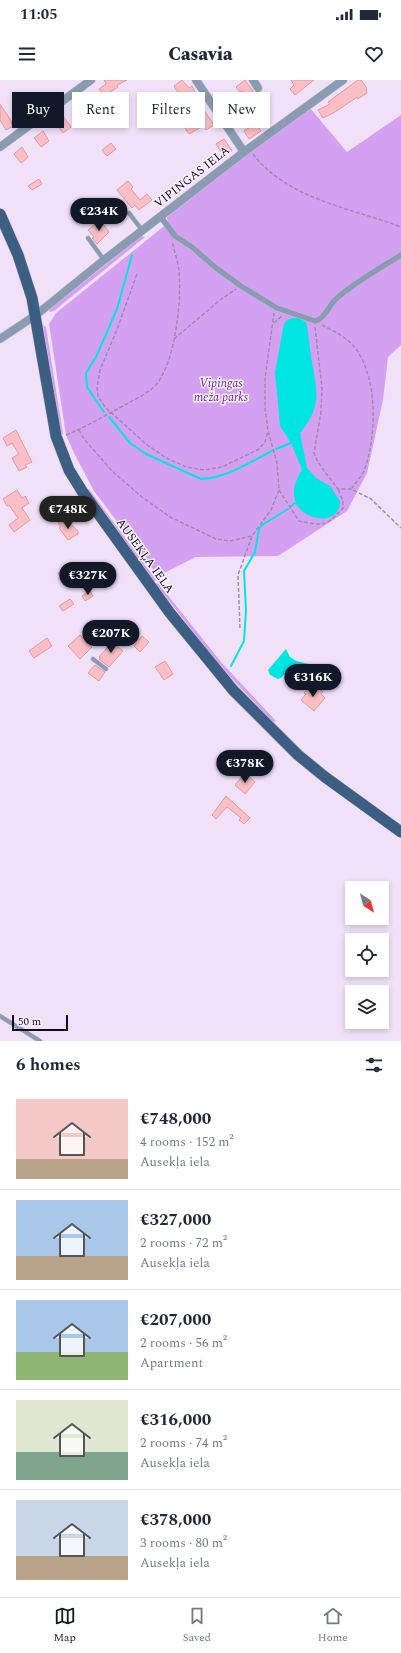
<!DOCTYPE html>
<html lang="en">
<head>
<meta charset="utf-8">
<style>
	body { margin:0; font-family:Spectral,serif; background:#f2f2f3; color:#1f2937; height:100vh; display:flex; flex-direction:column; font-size:15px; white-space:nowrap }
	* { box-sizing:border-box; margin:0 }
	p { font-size:13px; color:#747a83 }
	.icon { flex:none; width:22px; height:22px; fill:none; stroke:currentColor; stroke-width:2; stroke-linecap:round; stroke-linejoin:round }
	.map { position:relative; height:961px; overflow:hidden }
	.side { display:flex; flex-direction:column; background:#fff; flex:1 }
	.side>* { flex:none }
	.hud { position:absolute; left:12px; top:12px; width:377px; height:36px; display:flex; gap:8px }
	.needle { width:26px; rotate:144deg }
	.controls { position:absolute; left:345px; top:801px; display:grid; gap:8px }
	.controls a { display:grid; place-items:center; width:44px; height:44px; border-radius:0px; background:#fff; box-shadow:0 2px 6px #0003; font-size:20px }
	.scale { position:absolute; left:12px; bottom:10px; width:56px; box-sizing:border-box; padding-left:4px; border:2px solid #16091d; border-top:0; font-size:11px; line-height:14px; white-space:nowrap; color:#16091d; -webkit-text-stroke:3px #f9f2fd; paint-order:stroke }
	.price { position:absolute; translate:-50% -34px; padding:0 9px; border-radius:14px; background:#111827; color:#fff; font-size:13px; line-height:26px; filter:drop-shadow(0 1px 2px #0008) }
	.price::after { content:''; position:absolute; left:50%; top:24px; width:12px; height:9px; margin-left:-6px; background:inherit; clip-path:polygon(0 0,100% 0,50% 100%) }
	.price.current { background:#222; color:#fff }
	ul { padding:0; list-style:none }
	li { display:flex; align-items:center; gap:12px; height:100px; padding:0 16px }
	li+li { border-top:1px solid #e0e1e3 }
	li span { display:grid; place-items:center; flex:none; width:112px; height:80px; border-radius:0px; color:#555 }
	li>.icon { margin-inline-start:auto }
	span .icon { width:48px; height:48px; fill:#fffc; stroke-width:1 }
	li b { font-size:17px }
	h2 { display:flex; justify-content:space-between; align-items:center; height:48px; padding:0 16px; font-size:17px }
	.tag { padding:0 14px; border-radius:0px; background:#fff; box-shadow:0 2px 6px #0003; font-size:14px; line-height:36px }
	.tag.current { background:#111827; color:#fff }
	.status { display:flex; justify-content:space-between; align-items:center; height:28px; padding:0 20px; background:#fff; direction:ltr }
	.status svg { height:11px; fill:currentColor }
	header { display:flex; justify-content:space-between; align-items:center; height:52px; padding:0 16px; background:#fff; font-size:18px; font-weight:800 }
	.menu { display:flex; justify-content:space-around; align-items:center; height:56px; border-top:1px solid #e0e1e3; background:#fff; font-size:11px; color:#747a83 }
	.menu a { display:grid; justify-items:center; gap:2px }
	.menu .current { color:#111827 }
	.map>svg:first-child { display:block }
	.green { fill:#d4a1f2 }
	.water { fill:#01e6e2 }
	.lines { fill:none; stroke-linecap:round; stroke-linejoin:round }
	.stream { stroke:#01e6e2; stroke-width:2 }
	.building { fill:#fabec4; stroke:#e099a1 }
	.service-casing { stroke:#cdbed6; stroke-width:5 }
	.pedestrian-casing { stroke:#cdbed6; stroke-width:6 }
	.minor-casing { stroke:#cdbed6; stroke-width:9 }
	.primary-casing { stroke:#cdbed6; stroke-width:12 }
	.path { stroke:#9c8ea4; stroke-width:1.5; stroke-dasharray:4 2; stroke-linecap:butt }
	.service { stroke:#8a9cb2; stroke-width:4 }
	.pedestrian { stroke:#8a9cb2; stroke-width:5.5 }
	.minor { stroke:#8a9cb2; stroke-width:8 }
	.primary { stroke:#3c5e83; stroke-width:11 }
	.labels { text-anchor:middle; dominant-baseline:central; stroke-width:3; stroke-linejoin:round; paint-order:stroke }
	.street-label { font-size:12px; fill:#16091d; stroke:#f9f2fd }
	.park-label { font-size:12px; font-style:italic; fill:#6b208d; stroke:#f9f2fd }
</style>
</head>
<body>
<div class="status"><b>11:05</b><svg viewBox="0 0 49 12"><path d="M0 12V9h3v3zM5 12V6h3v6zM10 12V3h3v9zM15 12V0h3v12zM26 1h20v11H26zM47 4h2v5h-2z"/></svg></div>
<header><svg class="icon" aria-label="menu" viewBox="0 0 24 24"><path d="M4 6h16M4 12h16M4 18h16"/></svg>Casavia<svg class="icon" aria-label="heart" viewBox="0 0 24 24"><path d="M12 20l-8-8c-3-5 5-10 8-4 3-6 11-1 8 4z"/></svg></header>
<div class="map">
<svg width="401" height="961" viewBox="0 0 401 961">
	<rect width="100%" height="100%" fill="#f0e1f9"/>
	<!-- green -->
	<path class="green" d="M310,28L347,72L401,35V265L388,277L383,320L367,393L347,431L278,476L196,477L158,496L94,411L74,373L66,355L49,244L56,233L168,143L167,137L234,83Z
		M141,156L145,157L54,231L50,232L49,230Z
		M43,245L46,247L63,354L61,355Z
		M89,409L156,500L154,502L87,410Z
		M158,503L221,582L276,641L273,642L219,585L156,504Z"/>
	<!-- water -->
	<path class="water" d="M293,238H299L306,242C309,253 309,264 311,276C316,309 324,324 300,353L307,388L316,398L330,406L340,421C341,450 290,441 294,409C295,402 299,395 302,389L291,363L280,346L279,335L275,292L284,244L287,240Z
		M286,569L290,577L296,581L309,584L310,587L303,592L289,589L281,598L278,599L270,595L268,590Z"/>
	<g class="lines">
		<!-- stream -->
		<path class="stream" d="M104,332L87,307L86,293L96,277L117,229L132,175
			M109,337L130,363L146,374L201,399C227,398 250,382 272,371
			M276,369L291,363
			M290,427L295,423
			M231,586L244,561L246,530L244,491L255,472L259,449L262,445L288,429"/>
	</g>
	<!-- building -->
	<path class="building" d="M104,0H127L117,5L118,7L104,16L99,9L106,4Z
		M182,0L189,8L192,6L195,12L189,16L187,13L181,17L174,6Z
		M245,0L255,14L250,18L246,12L244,13L242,11L240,12L236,7Z
		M291,0H314L295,15L290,9L294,5Z
		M358,0H361L366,7L367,13L358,19L357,17L335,32L323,38L318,30L330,24L328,22Z
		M197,20L214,45L206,50L203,46L189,54L180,41L183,39L179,33Z
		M84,22L89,28L81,36L75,29Z
		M0,24L12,42L11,43L13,46L6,50L0,40Z
		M238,27L244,35L239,39L233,31Z
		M63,36L71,47L63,53L55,43Z
		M255,43L261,51L249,59L244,51Z
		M43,51L49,61L41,67L34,58Z
		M224,59L232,71L228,75L224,70L221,72L216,64Z
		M111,63L116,69L107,76L102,70Z
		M22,67L28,77L21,83L14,74Z
		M39,99L42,104L32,110L28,106Z
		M128,101L133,107L131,109L140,120L147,114L152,120L139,130L135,125L132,128L117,110Z
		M100,140L109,152L97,164L92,158L94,157L88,150Z
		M16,350L32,382L25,385L27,387L19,391L12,378L19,374L12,363L7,366L3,358Z
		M17,410L22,418L25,416L29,423L22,428L30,440L14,452L9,445L18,438L9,425L7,426L3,419Z
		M65,439L78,451V454L68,460L59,448L61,447L58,443Z
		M70,486L77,497L65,504L58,493Z
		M90,511L93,516L85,521L82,516Z
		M70,519L74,524L63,531L59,526Z
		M80,555L92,567L80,579L68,566Z
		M142,556L149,562L140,572L134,566Z
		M47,558L52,566L34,578L29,571Z
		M112,562L123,571L109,587L99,579L101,578L99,577Z
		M165,581L173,594L164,600L155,587Z
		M95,585L105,592L99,601L88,593Z
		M311,605L316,610L318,607L323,612L321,614L325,618L314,631L301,620L306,614L304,613Z
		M245,693L255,702L245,714L235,705Z
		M226,716L250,738L244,744L239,740L241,738L227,727L216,739L212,735Z"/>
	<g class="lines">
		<!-- service casing -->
		<g class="service-casing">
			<path id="service" d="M129,133L142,150
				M88,158L104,180
				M93,579L106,589
				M0,936L40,961"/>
		</g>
		<!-- pedestrian casing -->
		<g class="pedestrian-casing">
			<path id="pedestrian" d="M160,136L175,156L192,167L216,188L241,206L277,228L315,241C326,238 328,226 336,219C355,202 379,189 401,175"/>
		</g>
		<!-- minor casing -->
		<g class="minor-casing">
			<path id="minor" d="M196,0L244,72
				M253,0L258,8
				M0,67L91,0
				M0,259L36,235L104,180L244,72L343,0"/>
		</g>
		<!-- primary casing -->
		<g class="primary-casing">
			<path id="primary" d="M0,134L18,175L32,218L56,356L69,390L82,411L170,533L233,610L298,675L325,697L401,752"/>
		</g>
		<!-- path -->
		<path class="path" d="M253,74C287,119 351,128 401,147
			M137,194L116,252L100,290L97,307L98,316L105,327L146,364L166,378L187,387L204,390L222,387L259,369L265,362L268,351
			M274,243L282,236
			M322,245C334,251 348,258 356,269C378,300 377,356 364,391C361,397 355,403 352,408
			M315,247L322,308L321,332L314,373L317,380L325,392L338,409H351L371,419L401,448
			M174,259L220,220L236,209
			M79,350L84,359L112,391L142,417L170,437L216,459L230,461L252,456
			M66,355C86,347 104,336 123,326C133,320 145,315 154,307C175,286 182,220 179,191C178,181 174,171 172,161
			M279,410L299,441C323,446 326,447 343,428V421L338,409
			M240,548L238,495L252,456L271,430L279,410L277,383L268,351L265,328V298L274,233"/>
		<!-- service -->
		<use href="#service" class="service"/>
		<!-- pedestrian -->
		<use href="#pedestrian" class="pedestrian"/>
		<!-- minor -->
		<use href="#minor" class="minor"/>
		<!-- primary -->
		<use href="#primary" class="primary"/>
	</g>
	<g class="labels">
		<!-- street labels -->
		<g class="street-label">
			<text transform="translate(192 97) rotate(-38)">VIPINGAS IELA</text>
			<text transform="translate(145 476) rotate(54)">AUSEKĻA IELA</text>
		</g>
		<!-- park labels -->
		<g class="park-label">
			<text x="221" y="303">Vipingas<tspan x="221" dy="14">meža parks</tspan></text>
		</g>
	</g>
</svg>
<div class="controls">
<a><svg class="needle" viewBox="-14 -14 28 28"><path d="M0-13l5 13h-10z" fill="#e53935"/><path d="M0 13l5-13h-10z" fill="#747a83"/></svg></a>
<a><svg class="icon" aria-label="locate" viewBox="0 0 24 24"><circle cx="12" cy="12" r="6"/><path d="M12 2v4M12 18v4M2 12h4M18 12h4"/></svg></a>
<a><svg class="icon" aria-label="layers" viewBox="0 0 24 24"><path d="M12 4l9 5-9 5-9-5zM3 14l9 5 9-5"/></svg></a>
</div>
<div class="scale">50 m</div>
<b class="price" style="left:99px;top:152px">€234K</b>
<b class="price current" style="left:68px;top:450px">€748K</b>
<b class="price" style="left:88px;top:516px">€327K</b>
<b class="price" style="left:111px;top:574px">€207K</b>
<b class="price" style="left:313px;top:618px">€316K</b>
<b class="price" style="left:245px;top:704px">€378K</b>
<div class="hud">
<a class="tag current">Buy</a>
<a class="tag">Rent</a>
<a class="tag">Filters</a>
<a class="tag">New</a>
</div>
</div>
<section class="side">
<h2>6 homes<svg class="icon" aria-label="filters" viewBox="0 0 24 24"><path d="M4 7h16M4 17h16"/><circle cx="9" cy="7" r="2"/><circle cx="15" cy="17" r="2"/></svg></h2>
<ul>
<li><span style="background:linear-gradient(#f6c9c9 75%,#b9a48a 0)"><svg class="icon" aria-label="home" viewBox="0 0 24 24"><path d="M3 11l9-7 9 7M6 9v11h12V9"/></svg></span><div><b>€748,000</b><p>4 rooms · 152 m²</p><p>Ausekļa iela</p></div></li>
<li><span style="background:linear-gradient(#a9c7e8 70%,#b9a48a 0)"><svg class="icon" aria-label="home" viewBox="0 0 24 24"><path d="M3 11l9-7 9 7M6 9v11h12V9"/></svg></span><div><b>€327,000</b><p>2 rooms · 72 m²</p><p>Ausekļa iela</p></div></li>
<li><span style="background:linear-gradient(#a9c7e8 65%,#8fb573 0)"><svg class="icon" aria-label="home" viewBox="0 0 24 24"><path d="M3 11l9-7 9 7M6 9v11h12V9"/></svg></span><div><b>€207,000</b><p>2 rooms · 56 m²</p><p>Apartment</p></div></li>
<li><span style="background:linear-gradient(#dfe7d0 65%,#7fa58c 0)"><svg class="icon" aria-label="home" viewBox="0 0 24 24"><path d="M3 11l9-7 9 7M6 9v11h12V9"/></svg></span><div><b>€316,000</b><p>2 rooms · 74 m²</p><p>Ausekļa iela</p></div></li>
<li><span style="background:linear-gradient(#c9d6e8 70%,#b9a48a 0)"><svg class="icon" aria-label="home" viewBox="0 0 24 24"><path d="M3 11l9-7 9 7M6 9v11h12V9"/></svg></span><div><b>€378,000</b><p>3 rooms · 80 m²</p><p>Ausekļa iela</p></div></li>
</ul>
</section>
<nav class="menu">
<a class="current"><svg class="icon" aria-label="map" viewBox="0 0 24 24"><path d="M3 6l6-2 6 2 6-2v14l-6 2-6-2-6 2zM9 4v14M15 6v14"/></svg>Map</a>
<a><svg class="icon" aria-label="saved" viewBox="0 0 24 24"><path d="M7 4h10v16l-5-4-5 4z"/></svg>Saved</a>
<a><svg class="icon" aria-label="home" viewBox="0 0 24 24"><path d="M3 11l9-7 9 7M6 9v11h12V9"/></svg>Home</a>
</nav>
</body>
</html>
